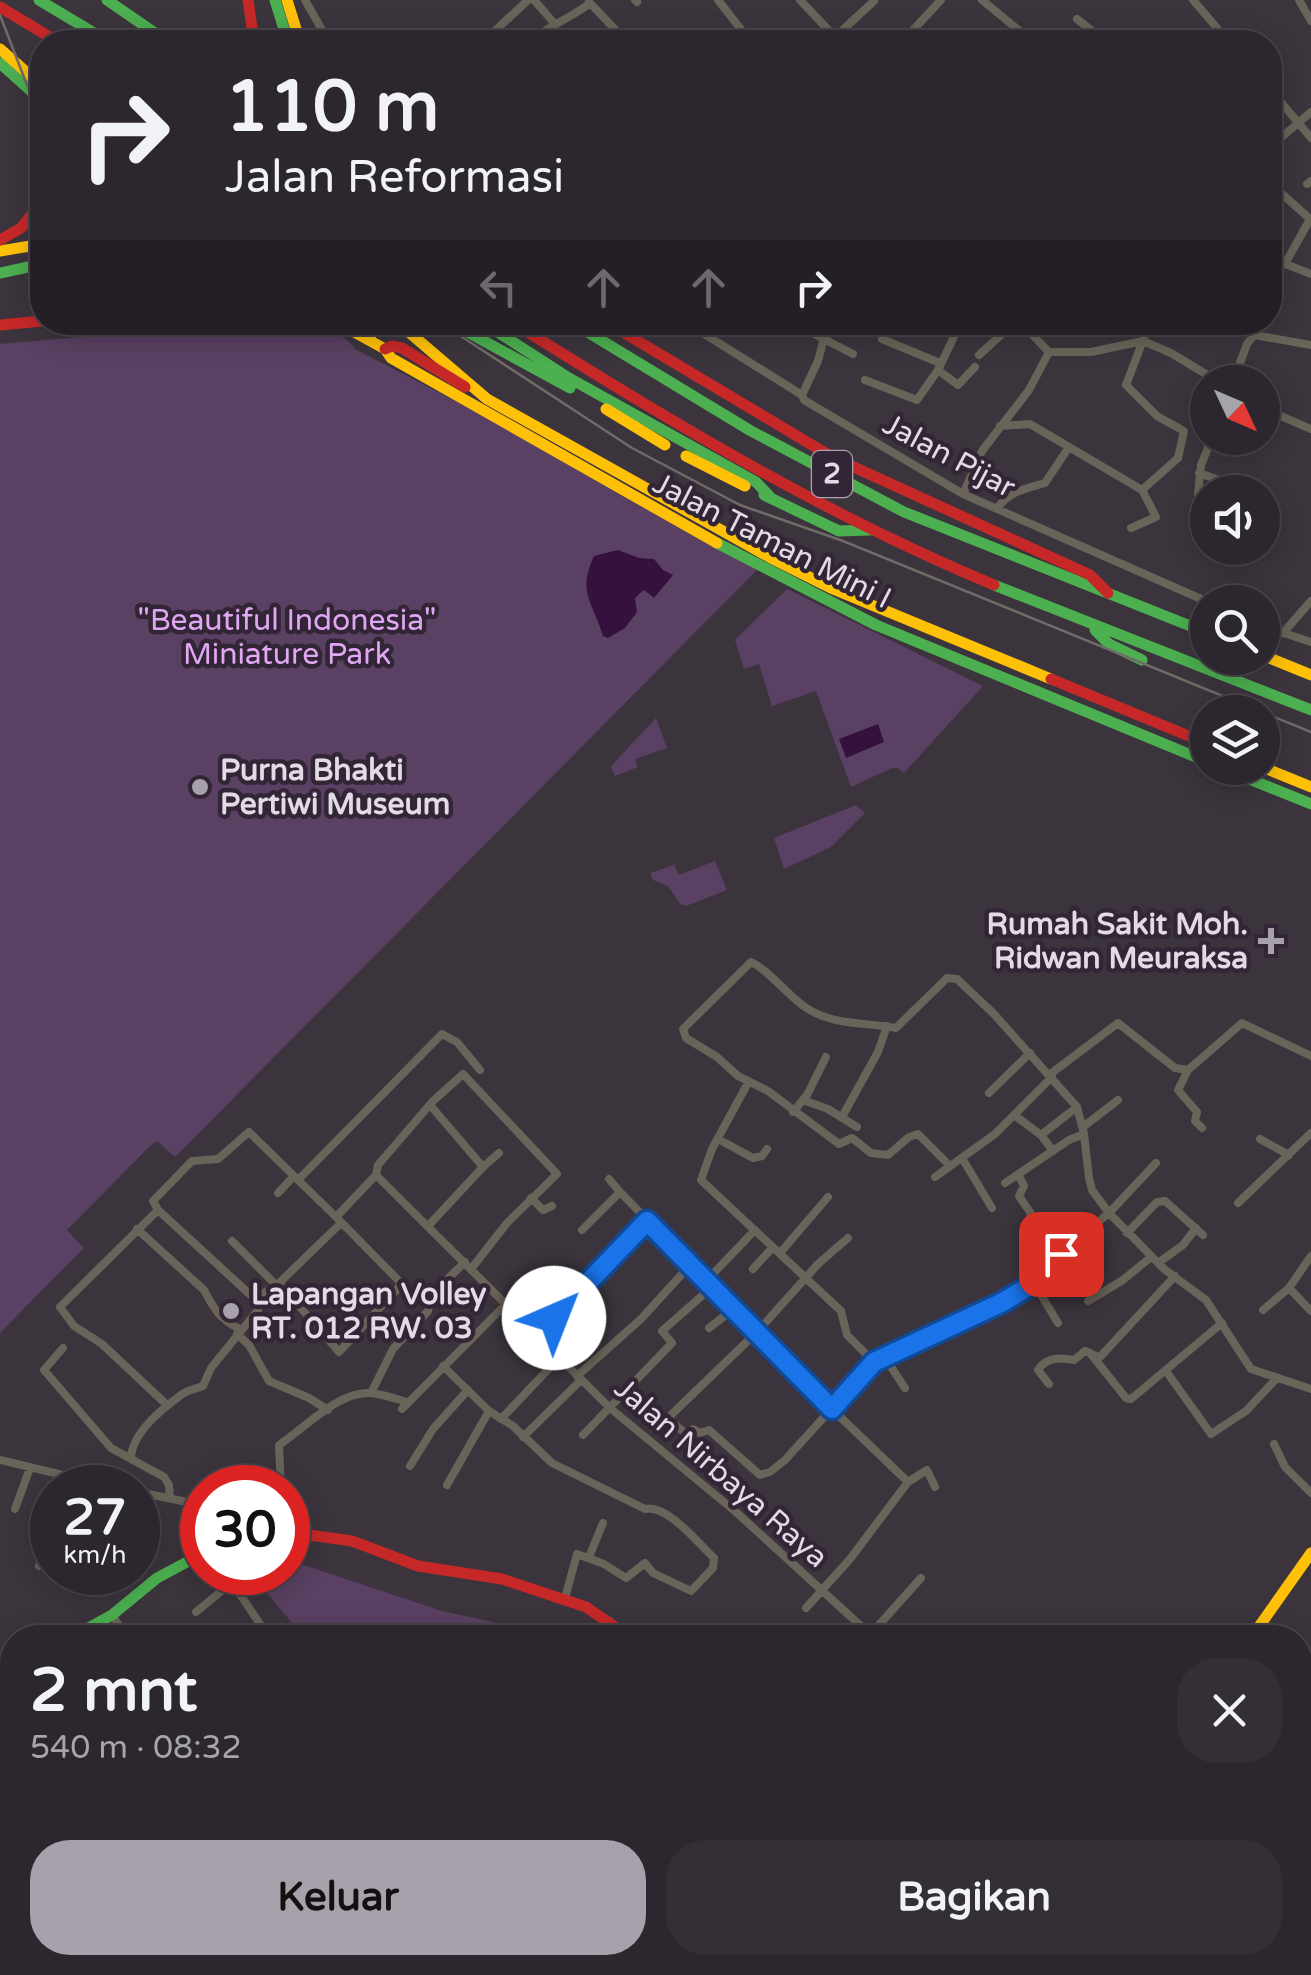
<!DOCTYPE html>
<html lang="id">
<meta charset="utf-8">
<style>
:root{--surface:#2c272e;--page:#342f36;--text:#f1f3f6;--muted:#a6a5aa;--line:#48444a;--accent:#a8a0aa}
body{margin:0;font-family:"Varela Round",sans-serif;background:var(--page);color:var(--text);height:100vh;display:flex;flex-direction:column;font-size:38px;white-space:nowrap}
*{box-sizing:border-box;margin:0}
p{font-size:32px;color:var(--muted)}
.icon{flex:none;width:55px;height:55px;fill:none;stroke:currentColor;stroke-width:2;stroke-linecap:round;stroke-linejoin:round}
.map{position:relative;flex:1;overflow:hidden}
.drawer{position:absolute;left:0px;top:1625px;width:1312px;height:350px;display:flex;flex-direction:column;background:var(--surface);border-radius:40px 40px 0 0;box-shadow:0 5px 25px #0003,0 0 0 2px var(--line)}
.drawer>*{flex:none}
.banner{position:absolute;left:30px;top:30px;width:1252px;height:305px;border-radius:40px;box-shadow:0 5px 25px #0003,0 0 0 2px var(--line);background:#2c272e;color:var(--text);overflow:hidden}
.needle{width:65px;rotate:134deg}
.fabs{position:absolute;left:1190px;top:365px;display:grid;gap:20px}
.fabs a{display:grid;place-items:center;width:90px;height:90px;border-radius:50%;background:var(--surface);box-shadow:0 5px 25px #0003,0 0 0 2px var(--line);font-size:50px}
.speed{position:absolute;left:30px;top:1465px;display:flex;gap:20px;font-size:50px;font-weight:700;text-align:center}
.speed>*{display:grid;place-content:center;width:130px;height:130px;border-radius:50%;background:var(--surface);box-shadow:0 5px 25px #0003,0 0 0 2px var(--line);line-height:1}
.speed small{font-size:25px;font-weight:400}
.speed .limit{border:15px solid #d22;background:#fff;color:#111}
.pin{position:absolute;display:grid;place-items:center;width:85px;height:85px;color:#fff;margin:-42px;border-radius:20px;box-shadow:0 5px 15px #0006}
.me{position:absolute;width:110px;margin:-55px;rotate:44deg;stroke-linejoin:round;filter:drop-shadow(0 0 8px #0008)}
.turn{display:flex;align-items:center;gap:35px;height:210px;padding:0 30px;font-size:45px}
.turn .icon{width:130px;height:130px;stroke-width:2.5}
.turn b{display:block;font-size:70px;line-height:85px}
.lanes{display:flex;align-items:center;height:95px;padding:0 30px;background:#0003;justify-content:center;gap:50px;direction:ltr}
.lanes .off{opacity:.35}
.round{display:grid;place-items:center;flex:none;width:105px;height:105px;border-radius:40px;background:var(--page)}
.summary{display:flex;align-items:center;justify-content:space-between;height:170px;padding:0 30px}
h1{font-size:60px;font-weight:700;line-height:75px}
.action{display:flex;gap:20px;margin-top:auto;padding:20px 30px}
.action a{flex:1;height:115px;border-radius:40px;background:var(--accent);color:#111;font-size:40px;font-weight:700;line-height:115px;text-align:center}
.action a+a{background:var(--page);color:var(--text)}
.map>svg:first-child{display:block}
.green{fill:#5a4062}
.water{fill:#34123d}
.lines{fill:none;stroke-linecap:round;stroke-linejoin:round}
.river{stroke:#34123d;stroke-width:15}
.street{stroke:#696459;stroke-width:8}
.fast{stroke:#4caf50;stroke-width:11}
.slow{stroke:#ffc107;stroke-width:11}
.jam{stroke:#c62828;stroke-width:11}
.tram{stroke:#706b66;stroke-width:2.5}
.route-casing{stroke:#114b97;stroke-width:25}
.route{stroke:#1a73e8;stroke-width:18}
.poi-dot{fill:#a8a0aa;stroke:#322636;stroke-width:4}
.labels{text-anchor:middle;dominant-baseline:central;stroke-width:9;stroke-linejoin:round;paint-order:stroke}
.shield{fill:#322636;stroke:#ada4b0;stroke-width:2.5}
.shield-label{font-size:28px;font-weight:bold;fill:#e2dae5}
.street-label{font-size:30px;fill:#e2dae5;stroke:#322636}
.park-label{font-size:30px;fill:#e0a7f3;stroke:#322636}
.poi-label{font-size:30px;font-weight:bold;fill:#e2dae5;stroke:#322636;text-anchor:start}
</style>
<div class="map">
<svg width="1311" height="1975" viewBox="0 0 1311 1975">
<rect width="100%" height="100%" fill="#3b343d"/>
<path class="green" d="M279,330C303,330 341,327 355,349L465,406L759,568L175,1157L157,1141L152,1144L67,1230L84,1248L0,1333V344L105,335Z
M787,589L983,686L904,773L898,768H892L851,787L816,691L772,706L759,664L744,669L735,640Z
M656,718L667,748L635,759L638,767L615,776L611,766Z
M856,805L865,813L831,847L784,869L774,838Z
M715,861L727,890L686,906L680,904L668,886L653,880L650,873L674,865L679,875Z
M301,1564L442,1611L561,1637H304L250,1573L288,1572V1566Z
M829,1963H925L914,1975H851Z
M951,1963H1000L989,1975H966Z"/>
<path class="water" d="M618,550L639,558L654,559L663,570L673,575L654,598L644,590L635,598L637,612L625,628L608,638L603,636C593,602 577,593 594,556Z
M878,724L884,742L846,758L839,739Z"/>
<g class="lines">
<path class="river" d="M0,1936L7,1954L8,1975"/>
<path class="street" d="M305,0L329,42
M534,0L554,23
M635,0L637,2
M718,0L751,42
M800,0L835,37L830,42
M982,0L1033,42
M1193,0L1229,42
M1299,0L1311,21
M589,2L627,42
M1077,19L1106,42
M835,37L874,1
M483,42L528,0
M542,42L539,35C556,22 573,17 590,3
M902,42L941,0
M1142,42L1147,38
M1270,89L1311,138
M1270,147L1311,112
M1270,183L1310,219L1285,264
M1307,184L1311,181
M1270,258L1311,274
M685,322L802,395L804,400L963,494L1208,602
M791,322L853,354
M1020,322L1049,352H1091L1143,341L1171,353L1219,382
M1150,322L1126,385L1157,416L1184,431L1178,458
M882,339L940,363
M979,355L1015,322
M938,370L958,385L975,367
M865,380L917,400L938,370L961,322
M1233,382L1247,344L1254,335L1311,345
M802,395L818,361L828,322
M1262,408L1311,429
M1000,426L1030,424L1069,447
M1199,473L1253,492
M963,494L982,451L1029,390L1049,352
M1208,506L1198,495L1201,465L1212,438
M997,508C1011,491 1024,489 1045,483L1069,447L1142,490L1178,458
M1131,528L1156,517L1142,490
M1208,529V540
M1210,548L1214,557
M1262,626L1311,642
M1283,633L1311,601
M1188,1070L1178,1090L1197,1112L1195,1121L1202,1128
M1049,1075L1118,1023L1175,1068L1188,1070L1242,1023L1311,1056
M749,1081L712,1149L701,1180L841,1311L847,1335L874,1362
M989,1093L1030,1053
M803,1100L828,1109L857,1127
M793,1112L807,1095L826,1057
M1014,1115L1041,1135L1053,1151
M842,1117L878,1052L887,1026
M1083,1127L1118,1100
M1041,1135L1077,1107
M718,1139L753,1158L762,1156L767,1149
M1260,1139L1289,1155
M962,1158L992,1208
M950,1166L918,1134L909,1137L888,1155L871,1153L852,1138L839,1144L768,1091L738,1076L717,1057L686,1038L683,1029L751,962C770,971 786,994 805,1007C832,1026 865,1022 896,1028L947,978L957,979L994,1014L1077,1107L1084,1134L1089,1178L1092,1190L1109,1213L1164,1269L1206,1300L1251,1369L1311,1389
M483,1167L499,1153
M1018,1174L1024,1186L1019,1196L1030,1212L1034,1229L1056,1258
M376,1175L378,1165L433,1101L463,1074L557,1174L507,1223L471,1269
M935,1177L995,1134L1052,1077
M609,1179L620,1192
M298,1180L442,1034L457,1042L480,1070
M1005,1183L1069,1140L1084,1134
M278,1193L294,1176
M531,1198L543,1210L552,1206
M1238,1203L1311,1133
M158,1210L60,1307L74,1326L102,1344L167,1405
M429,1225L483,1167L430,1105
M137,1229L204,1290C215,1311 219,1318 241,1330
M582,1230L620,1192L832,1409L908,1482L850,1559L806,1608
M1127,1233L1157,1202L1165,1201L1203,1235
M848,1238L818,1264L758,1331L672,1414L669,1419L687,1435L693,1429L700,1433L709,1430L760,1475L770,1472L785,1460L874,1362L989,1309L1034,1283L1048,1264L1109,1213L1156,1163
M232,1241L276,1285
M780,1253L828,1197
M1158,1263L1183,1245L1196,1228
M753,1269L773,1247
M708,1279L755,1230
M279,1283L339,1352L402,1284L336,1217
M1034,1283L1058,1323
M1289,1288L1311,1311
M255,1299L279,1283L341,1223
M1088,1301L1123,1280L1151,1257
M1263,1310L1289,1288L1311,1256
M517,1315L528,1310L554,1319L647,1221
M709,1328L735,1308
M237,1334L249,1345L269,1381L309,1398L328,1410
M63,1348L44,1370L111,1448L164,1477L169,1485L170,1498
M1090,1353L1126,1398L1131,1399L1222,1323
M1094,1355L1100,1357L1175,1276
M885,1358L905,1388
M443,1366L489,1411L513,1426L552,1463L645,1509C667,1504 698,1543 714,1558L713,1568L691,1591L653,1573L645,1563L626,1578L604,1564L577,1554L565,1598
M1166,1371L1211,1434L1246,1411L1276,1379
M577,1376L641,1319L692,1263
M1049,1384L1038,1370C1046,1357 1060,1357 1074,1360L1085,1351L1090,1353
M371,1393L393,1349L428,1311L432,1294L465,1262
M402,1409L506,1304
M501,1419L560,1357
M583,1435L672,1343L662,1331L713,1286
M523,1437L581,1380
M1274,1444L1285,1467L1311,1493
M131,1457C133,1432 162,1409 181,1395C187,1390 196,1389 203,1386L211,1368L258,1310L255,1299L158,1210L153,1201L192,1161L218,1159L249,1132L336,1217L376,1175L610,1408L736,1512L874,1638
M0,1460L117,1488
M410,1466L433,1429L468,1390
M908,1482L927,1470L935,1487
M447,1485L489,1411
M281,1488L279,1445C304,1429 336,1393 368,1393C381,1393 395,1399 407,1402
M138,1492L202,1505
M15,1509L30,1468
M589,1557L603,1523
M39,1566L52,1536
M225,1572L262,1627
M196,1612L231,1583
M112,1615L128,1638
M870,1635L921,1578
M593,1638L610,1621
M0,1690L12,1707
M0,1810L12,1823
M0,1842L5,1846L12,1839
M94,1962L100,1975
M163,1962L172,1975
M215,1962L221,1975
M301,1962L311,1975
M455,1962L464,1975
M765,1962L785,1975
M278,1975L294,1962
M364,1975L379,1962
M420,1975L434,1962
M466,1975L477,1966L486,1975
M507,1975L521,1962"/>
<path class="fast" d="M39,0L109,42
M107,0L168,42
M275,0L288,42
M0,63L31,91L42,108
M0,273L42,264
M482,322L569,378L756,482L772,499
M571,322L751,431L904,512L1208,633
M462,329L570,388
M764,495L839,531L870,530
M717,543L876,625L1208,762
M994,585L1311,710
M1095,630L1109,644L1142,660
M1222,768L1311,804
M70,1638L112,1615L157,1578L202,1554
M0,1680L12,1670"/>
<path class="slow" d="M287,0L300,42
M0,49L42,86
M0,251L42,244
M336,322L385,349L391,358L717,543
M397,322L487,399L771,558L833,589L1051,679
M370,340L372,322
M606,409L665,445
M686,456L745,486
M1262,655L1311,675
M1262,767L1311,787
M1251,1638L1311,1553
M1026,1975L1035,1962"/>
<path class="jam" d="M248,0L254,42
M0,7L58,42
M0,240L21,228L42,202
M512,322C667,420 824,514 994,585
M606,322L832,457L1090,575L1108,593
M0,325L42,321
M385,349L392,346L402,348L465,387
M1051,679L1208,744
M288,1532L352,1541L418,1566L502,1579L586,1607L631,1638"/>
<path class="tram" d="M0,15L42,124
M439,322L632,448L740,505L843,541L1311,732"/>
</g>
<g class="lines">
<defs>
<path id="route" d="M554,1318L647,1221L832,1409L874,1362L1003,1302L1034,1283L1040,1272L1061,1254"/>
</defs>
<use href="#route" class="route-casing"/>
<use href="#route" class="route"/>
</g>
<g class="poi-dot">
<circle cx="200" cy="787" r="10"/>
<path d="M1266 926h10v10h10v10h-10v10h-10v-10h-10v-10h10z"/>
<circle cx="231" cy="1311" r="10"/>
</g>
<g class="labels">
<rect class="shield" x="812" y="451" width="40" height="46" rx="8"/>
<g class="shield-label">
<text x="832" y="474">2</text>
</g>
<g class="street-label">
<text transform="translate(949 456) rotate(28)">Jalan Pijar</text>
<text transform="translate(772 541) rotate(27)">Jalan Taman Mini I</text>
<text transform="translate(721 1473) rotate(41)">Jalan Nirbaya Raya</text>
</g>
<g class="park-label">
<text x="287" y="620">"Beautiful Indonesia"<tspan x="287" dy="34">Miniature Park</tspan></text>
</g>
<g class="poi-label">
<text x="220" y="770">Purna Bhakti<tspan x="220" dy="34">Pertiwi Museum</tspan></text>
<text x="1248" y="924" text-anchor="end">Rumah Sakit Moh.<tspan x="1248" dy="34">Ridwan Meuraksa</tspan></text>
<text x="251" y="1294">Lapangan Volley<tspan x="251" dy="34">RT. 012 RW. 03</tspan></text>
</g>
</g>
</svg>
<div class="fabs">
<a><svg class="needle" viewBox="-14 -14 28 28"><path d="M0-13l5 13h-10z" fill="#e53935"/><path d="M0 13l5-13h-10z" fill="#a6a5aa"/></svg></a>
<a><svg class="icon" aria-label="sound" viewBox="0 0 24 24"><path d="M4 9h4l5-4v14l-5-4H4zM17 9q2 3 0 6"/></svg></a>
<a><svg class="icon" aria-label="search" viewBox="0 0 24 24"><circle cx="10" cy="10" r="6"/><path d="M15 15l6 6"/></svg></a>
<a><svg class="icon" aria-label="layers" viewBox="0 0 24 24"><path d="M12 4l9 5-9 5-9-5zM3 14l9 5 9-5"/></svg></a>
</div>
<div class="speed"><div>27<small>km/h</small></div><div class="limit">30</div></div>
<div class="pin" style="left:1061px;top:1254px;background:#d93025"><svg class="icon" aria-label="arrive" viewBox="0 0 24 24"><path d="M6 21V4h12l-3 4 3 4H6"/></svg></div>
<svg class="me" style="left:554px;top:1318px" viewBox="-20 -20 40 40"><circle r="19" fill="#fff"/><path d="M0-13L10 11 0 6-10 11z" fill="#1a73e8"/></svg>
<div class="banner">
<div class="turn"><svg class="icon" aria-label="right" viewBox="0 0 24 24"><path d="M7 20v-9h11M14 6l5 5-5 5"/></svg><div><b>110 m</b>Jalan Reformasi</div></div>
<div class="lanes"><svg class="icon off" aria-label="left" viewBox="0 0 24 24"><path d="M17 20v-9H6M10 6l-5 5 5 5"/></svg><svg class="icon off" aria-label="ahead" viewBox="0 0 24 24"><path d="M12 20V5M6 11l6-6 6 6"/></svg><svg class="icon off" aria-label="ahead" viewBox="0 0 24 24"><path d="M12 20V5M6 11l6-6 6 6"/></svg><svg class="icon" aria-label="right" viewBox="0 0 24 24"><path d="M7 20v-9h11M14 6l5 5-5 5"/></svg></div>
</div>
<section class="drawer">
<div class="summary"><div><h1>2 mnt</h1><p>540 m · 08:32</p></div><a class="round"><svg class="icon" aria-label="close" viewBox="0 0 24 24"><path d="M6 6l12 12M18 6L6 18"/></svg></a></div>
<div class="action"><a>Keluar</a><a>Bagikan</a></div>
</section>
</div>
